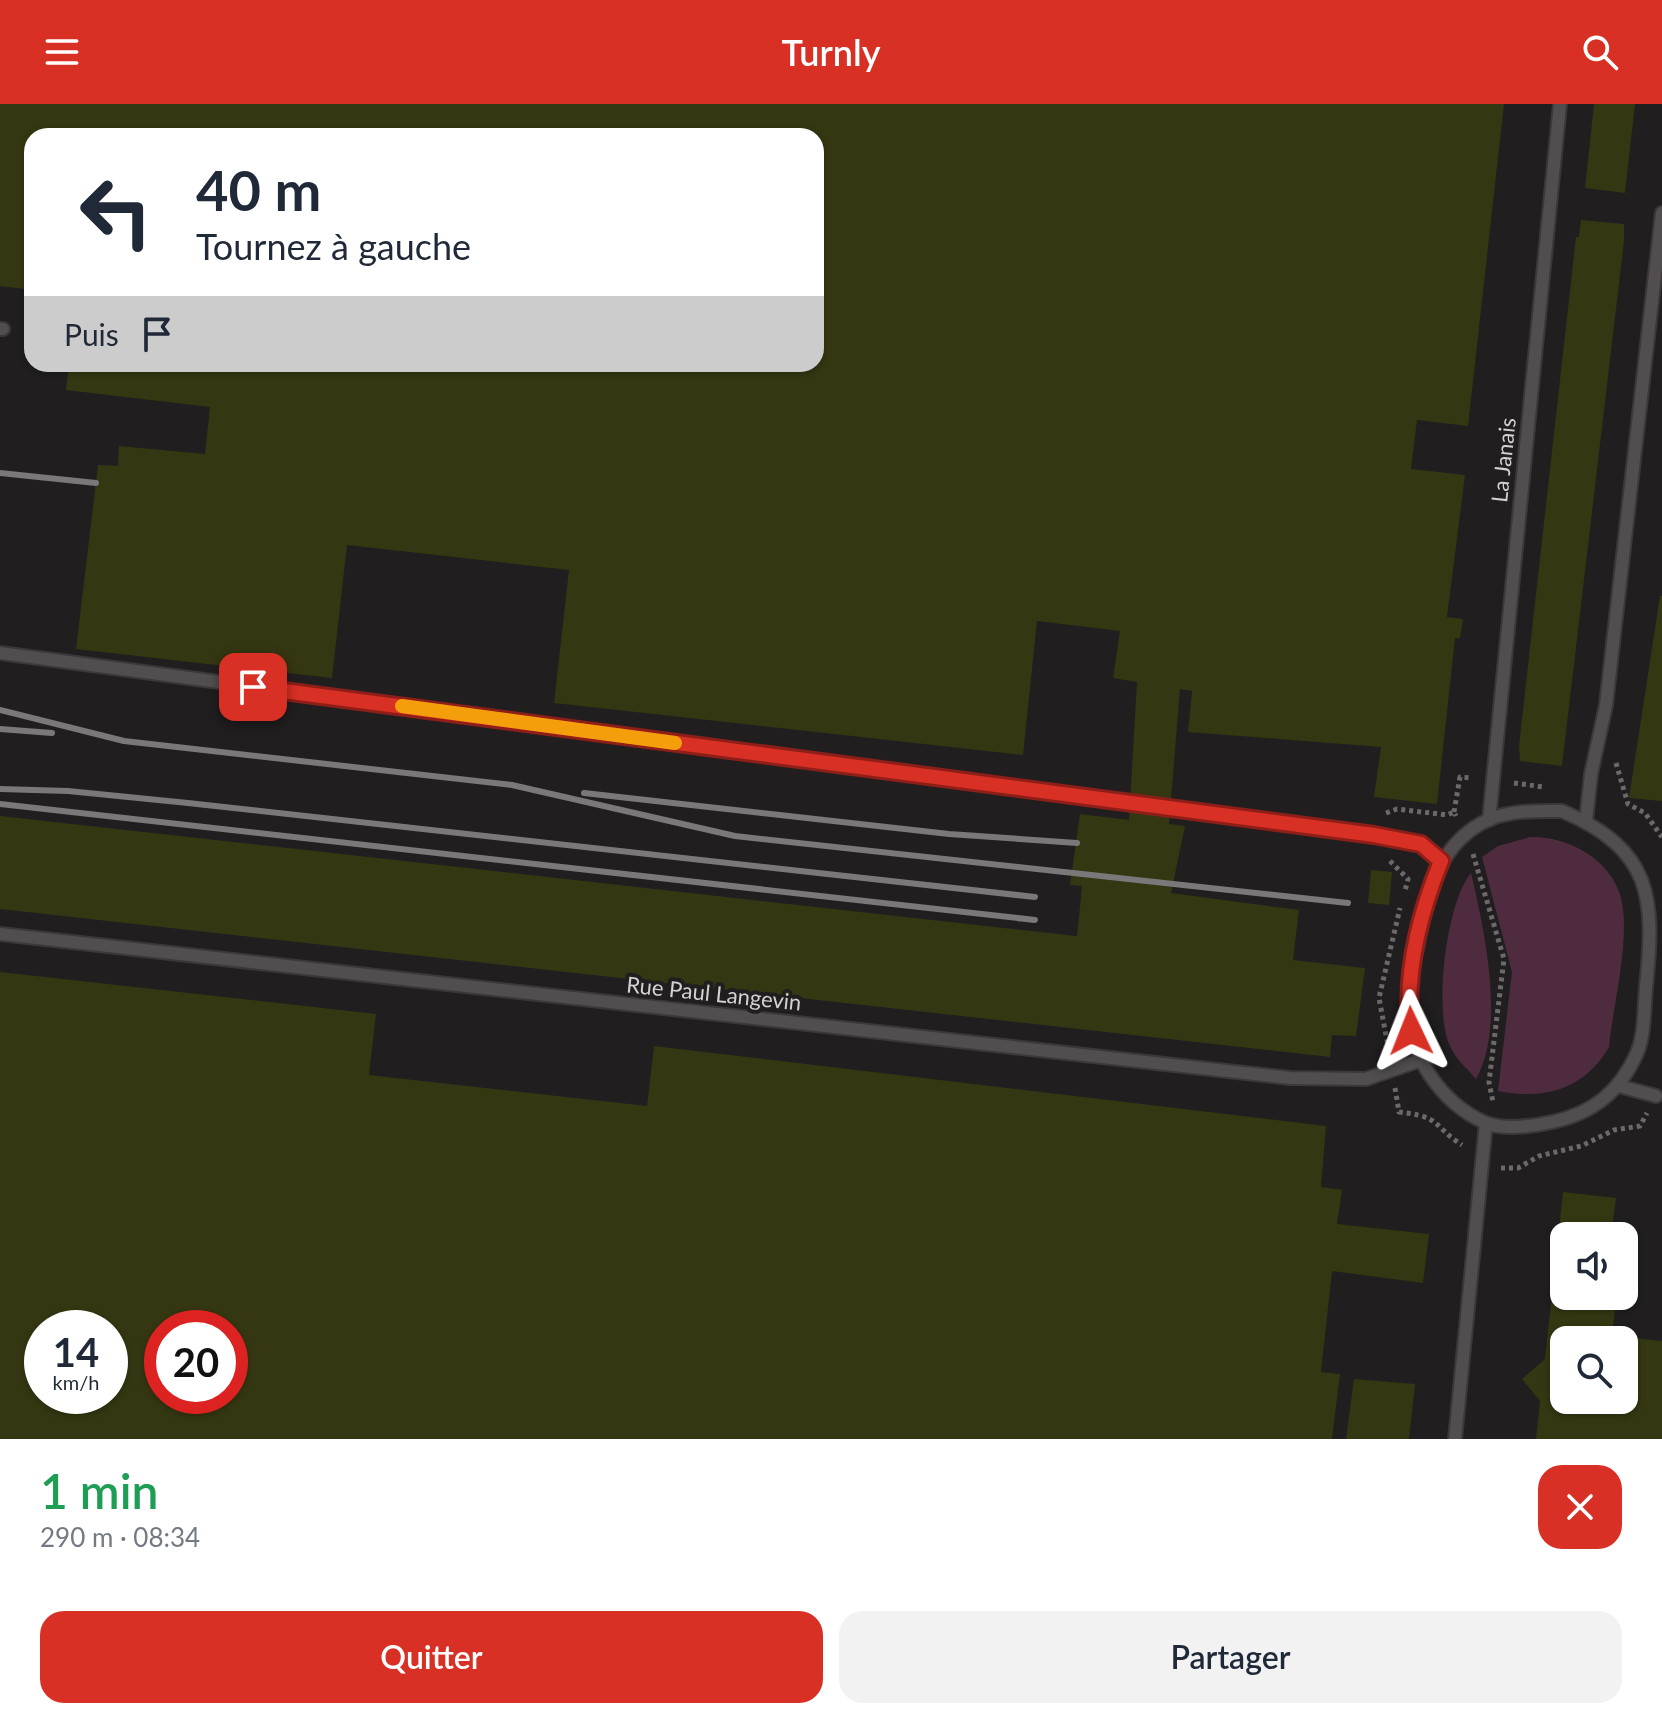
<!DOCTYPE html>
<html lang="fr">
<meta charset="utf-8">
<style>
:root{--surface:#fff;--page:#f2f2f3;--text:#1f2937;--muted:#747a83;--accent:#d93025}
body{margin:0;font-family:Lato,sans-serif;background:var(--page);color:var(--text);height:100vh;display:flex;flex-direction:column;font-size:30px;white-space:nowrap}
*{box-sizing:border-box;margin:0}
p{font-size:26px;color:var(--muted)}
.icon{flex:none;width:44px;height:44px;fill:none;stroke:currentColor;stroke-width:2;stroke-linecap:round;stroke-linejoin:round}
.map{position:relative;height:1335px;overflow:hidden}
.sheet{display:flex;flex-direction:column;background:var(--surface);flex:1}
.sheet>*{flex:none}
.top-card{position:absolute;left:24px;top:24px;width:800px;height:244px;border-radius:24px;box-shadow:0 2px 6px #0004;background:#fff;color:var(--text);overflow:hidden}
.controls{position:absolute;left:1550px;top:1118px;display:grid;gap:16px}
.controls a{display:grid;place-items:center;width:88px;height:88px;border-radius:16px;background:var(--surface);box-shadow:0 2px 6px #0004;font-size:40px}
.speed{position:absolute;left:24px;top:1206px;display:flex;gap:16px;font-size:40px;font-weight:700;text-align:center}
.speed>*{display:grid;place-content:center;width:104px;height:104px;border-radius:50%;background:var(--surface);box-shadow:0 2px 6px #0004;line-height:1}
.speed small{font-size:20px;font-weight:400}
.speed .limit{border:12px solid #d22;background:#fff;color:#111}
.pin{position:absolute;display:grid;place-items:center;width:68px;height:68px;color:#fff;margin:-34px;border-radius:16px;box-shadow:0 4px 12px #0006}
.me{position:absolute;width:88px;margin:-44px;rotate:358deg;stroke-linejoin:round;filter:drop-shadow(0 0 6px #0008)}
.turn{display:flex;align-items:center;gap:28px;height:168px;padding:0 40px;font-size:36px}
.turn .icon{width:104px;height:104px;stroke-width:2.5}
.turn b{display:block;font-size:56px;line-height:68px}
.then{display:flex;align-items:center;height:76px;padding:0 40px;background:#0003;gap:16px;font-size:30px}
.round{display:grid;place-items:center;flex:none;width:84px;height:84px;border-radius:24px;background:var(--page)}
.overview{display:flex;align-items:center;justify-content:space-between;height:136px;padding:0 40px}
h1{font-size:48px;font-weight:600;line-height:60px;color:#1e9e55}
.primary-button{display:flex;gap:16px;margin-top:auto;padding:16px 40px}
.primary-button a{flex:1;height:92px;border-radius:24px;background:var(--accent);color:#fff;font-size:32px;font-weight:600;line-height:92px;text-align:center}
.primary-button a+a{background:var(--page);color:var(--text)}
header{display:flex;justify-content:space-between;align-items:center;height:104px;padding:0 40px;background:var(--accent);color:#fff;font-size:36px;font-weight:600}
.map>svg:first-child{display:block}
.green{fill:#4f2b3f}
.building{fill:#343711;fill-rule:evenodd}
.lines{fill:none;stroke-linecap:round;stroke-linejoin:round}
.service-casing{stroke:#3b3839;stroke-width:16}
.path{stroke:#6c696a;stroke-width:5;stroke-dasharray:4 4;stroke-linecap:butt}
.service{stroke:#524e50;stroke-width:12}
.rail{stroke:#7a7879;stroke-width:6}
.route-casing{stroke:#8d1f18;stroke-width:20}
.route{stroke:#d93025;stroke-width:14}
.slow{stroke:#f59e0b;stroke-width:14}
.labels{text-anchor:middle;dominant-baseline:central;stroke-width:8;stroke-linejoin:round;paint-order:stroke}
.street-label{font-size:22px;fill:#d3d1d2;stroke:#211e1f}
</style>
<header><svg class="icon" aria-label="menu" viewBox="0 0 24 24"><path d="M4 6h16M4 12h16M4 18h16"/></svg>Turnly<svg class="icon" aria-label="search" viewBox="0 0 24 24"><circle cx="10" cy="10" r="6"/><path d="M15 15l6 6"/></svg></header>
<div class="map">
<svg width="1662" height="1335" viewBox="0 0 1662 1335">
<rect width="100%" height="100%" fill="#211e1f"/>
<path class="green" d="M1530,733C1568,732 1611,755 1621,794C1631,835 1613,900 1609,943C1584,986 1544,996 1498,987L1512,868L1482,753L1498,742Z
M1471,769C1484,824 1506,923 1476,975C1466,963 1455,955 1449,940C1434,904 1446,799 1471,769Z"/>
<path class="building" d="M0,0H1504L1468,322L1417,316L1411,365L1465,371L1447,513L1463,515L1460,534H1455L1437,700L1374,693L1381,643L1188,628L1192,587L1180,585L1169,720L1185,722L1171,789L1299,806L1293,856L1365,864L1356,932L1332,931L1330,953L0,805V712L1077,832L1082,782L1070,781L1080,710L1129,716L1137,578L1113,574L1120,527L1037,517L1023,651L554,599L569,466L347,441L332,574L76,545L98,361L118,362L119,342L205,350L210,303L66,286L69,260H816V32H32V186L0,182Z
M1594,0H1635L1625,89L1585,84Z
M1581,116L1624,120V137L1562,662L1520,657L1519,642L1576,133H1579Z
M1660,492H1662V697L1629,694Z
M1371,766L1392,768L1389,801L1368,799Z
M0,868L376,910L369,971L647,1002L654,942L1326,1022L1321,1083L1342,1086L1337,1120L1429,1130L1423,1179L1332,1167L1321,1268L1340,1270L1332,1335H0ZM42,1224H110V1292H42ZM162,1224H230V1292H162Z
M1563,1088L1616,1094L1611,1132H1564V1192L1616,1196L1612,1232L1662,1237V1335H1536L1540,1297L1522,1275L1545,1255ZM1564,1236H1624V1296H1564Z
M1354,1275L1415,1280L1409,1335H1346Z"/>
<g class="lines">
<defs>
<path id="service" d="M0,225H3
M0,549L1374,731L1421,740L1441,757
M1562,707C1653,746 1655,794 1646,883C1644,904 1645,930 1637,949C1620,987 1594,1009 1552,1018C1534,1022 1505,1026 1486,1019C1440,999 1407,949 1408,899C1408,877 1415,855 1419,834C1429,785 1440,737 1490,715C1513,706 1538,707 1562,707Z
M1489,716L1560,0
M1586,717L1591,670L1606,601L1662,109
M0,830L1290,974L1366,975L1421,956
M1619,982L1656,992
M1455,1335L1486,1019"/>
</defs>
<use href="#service" class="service-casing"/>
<path class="path" d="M1616,659L1628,700L1645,709L1662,733
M1514,679L1544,683
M1454,708L1460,673L1472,674
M1386,709L1397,705L1447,711L1454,708L1456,712
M1473,750L1504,855L1489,978L1493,998
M1390,757L1408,775L1405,787
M1389,947L1379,894L1400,804
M1395,984L1399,1008C1443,1013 1431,1021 1462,1041
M1501,1064H1518L1539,1052L1581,1042L1614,1026L1640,1022L1647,1009"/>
<use href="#service" class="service"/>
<path class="rail" d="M0,369L96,379
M0,606L124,637L512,681L735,732L1348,799
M0,625L52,629
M0,685L68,687L188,699L1035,793
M584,689L949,730L1077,739
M0,700L1035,816"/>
</g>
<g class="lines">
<defs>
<path id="route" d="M253,583L1374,731L1421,740L1441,757C1420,809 1404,871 1411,927"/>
</defs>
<use href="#route" class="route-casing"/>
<use href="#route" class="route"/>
<path class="slow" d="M402,602L675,639"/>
</g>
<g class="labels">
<g class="street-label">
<text transform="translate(1503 356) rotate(-84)">La Janais</text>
<text transform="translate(714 889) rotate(6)">Rue Paul Langevin</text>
</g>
</g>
</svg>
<div class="controls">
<a><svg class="icon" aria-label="sound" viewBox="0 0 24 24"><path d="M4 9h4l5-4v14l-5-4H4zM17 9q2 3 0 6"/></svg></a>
<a><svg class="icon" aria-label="search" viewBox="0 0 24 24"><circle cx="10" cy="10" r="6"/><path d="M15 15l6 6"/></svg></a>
</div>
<div class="speed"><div>14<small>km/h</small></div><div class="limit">20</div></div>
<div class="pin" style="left:253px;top:583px;background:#d93025"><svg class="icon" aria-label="arrive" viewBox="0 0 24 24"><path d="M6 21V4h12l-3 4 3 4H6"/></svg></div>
<svg class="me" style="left:1411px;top:927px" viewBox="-20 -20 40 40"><path d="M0-17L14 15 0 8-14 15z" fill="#d93025" stroke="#fff" stroke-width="4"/></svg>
<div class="top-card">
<div class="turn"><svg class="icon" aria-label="left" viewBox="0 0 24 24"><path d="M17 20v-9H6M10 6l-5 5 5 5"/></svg><div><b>40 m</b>Tournez à gauche</div></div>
<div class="then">Puis<svg class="icon" aria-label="arrive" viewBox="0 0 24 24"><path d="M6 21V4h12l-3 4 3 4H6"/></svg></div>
</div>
</div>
<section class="sheet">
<div class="overview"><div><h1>1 min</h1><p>290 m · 08:34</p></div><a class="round" style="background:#d93025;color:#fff"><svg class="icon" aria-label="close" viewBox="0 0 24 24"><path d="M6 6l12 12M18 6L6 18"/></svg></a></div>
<div class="primary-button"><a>Quitter</a><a>Partager</a></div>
</section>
